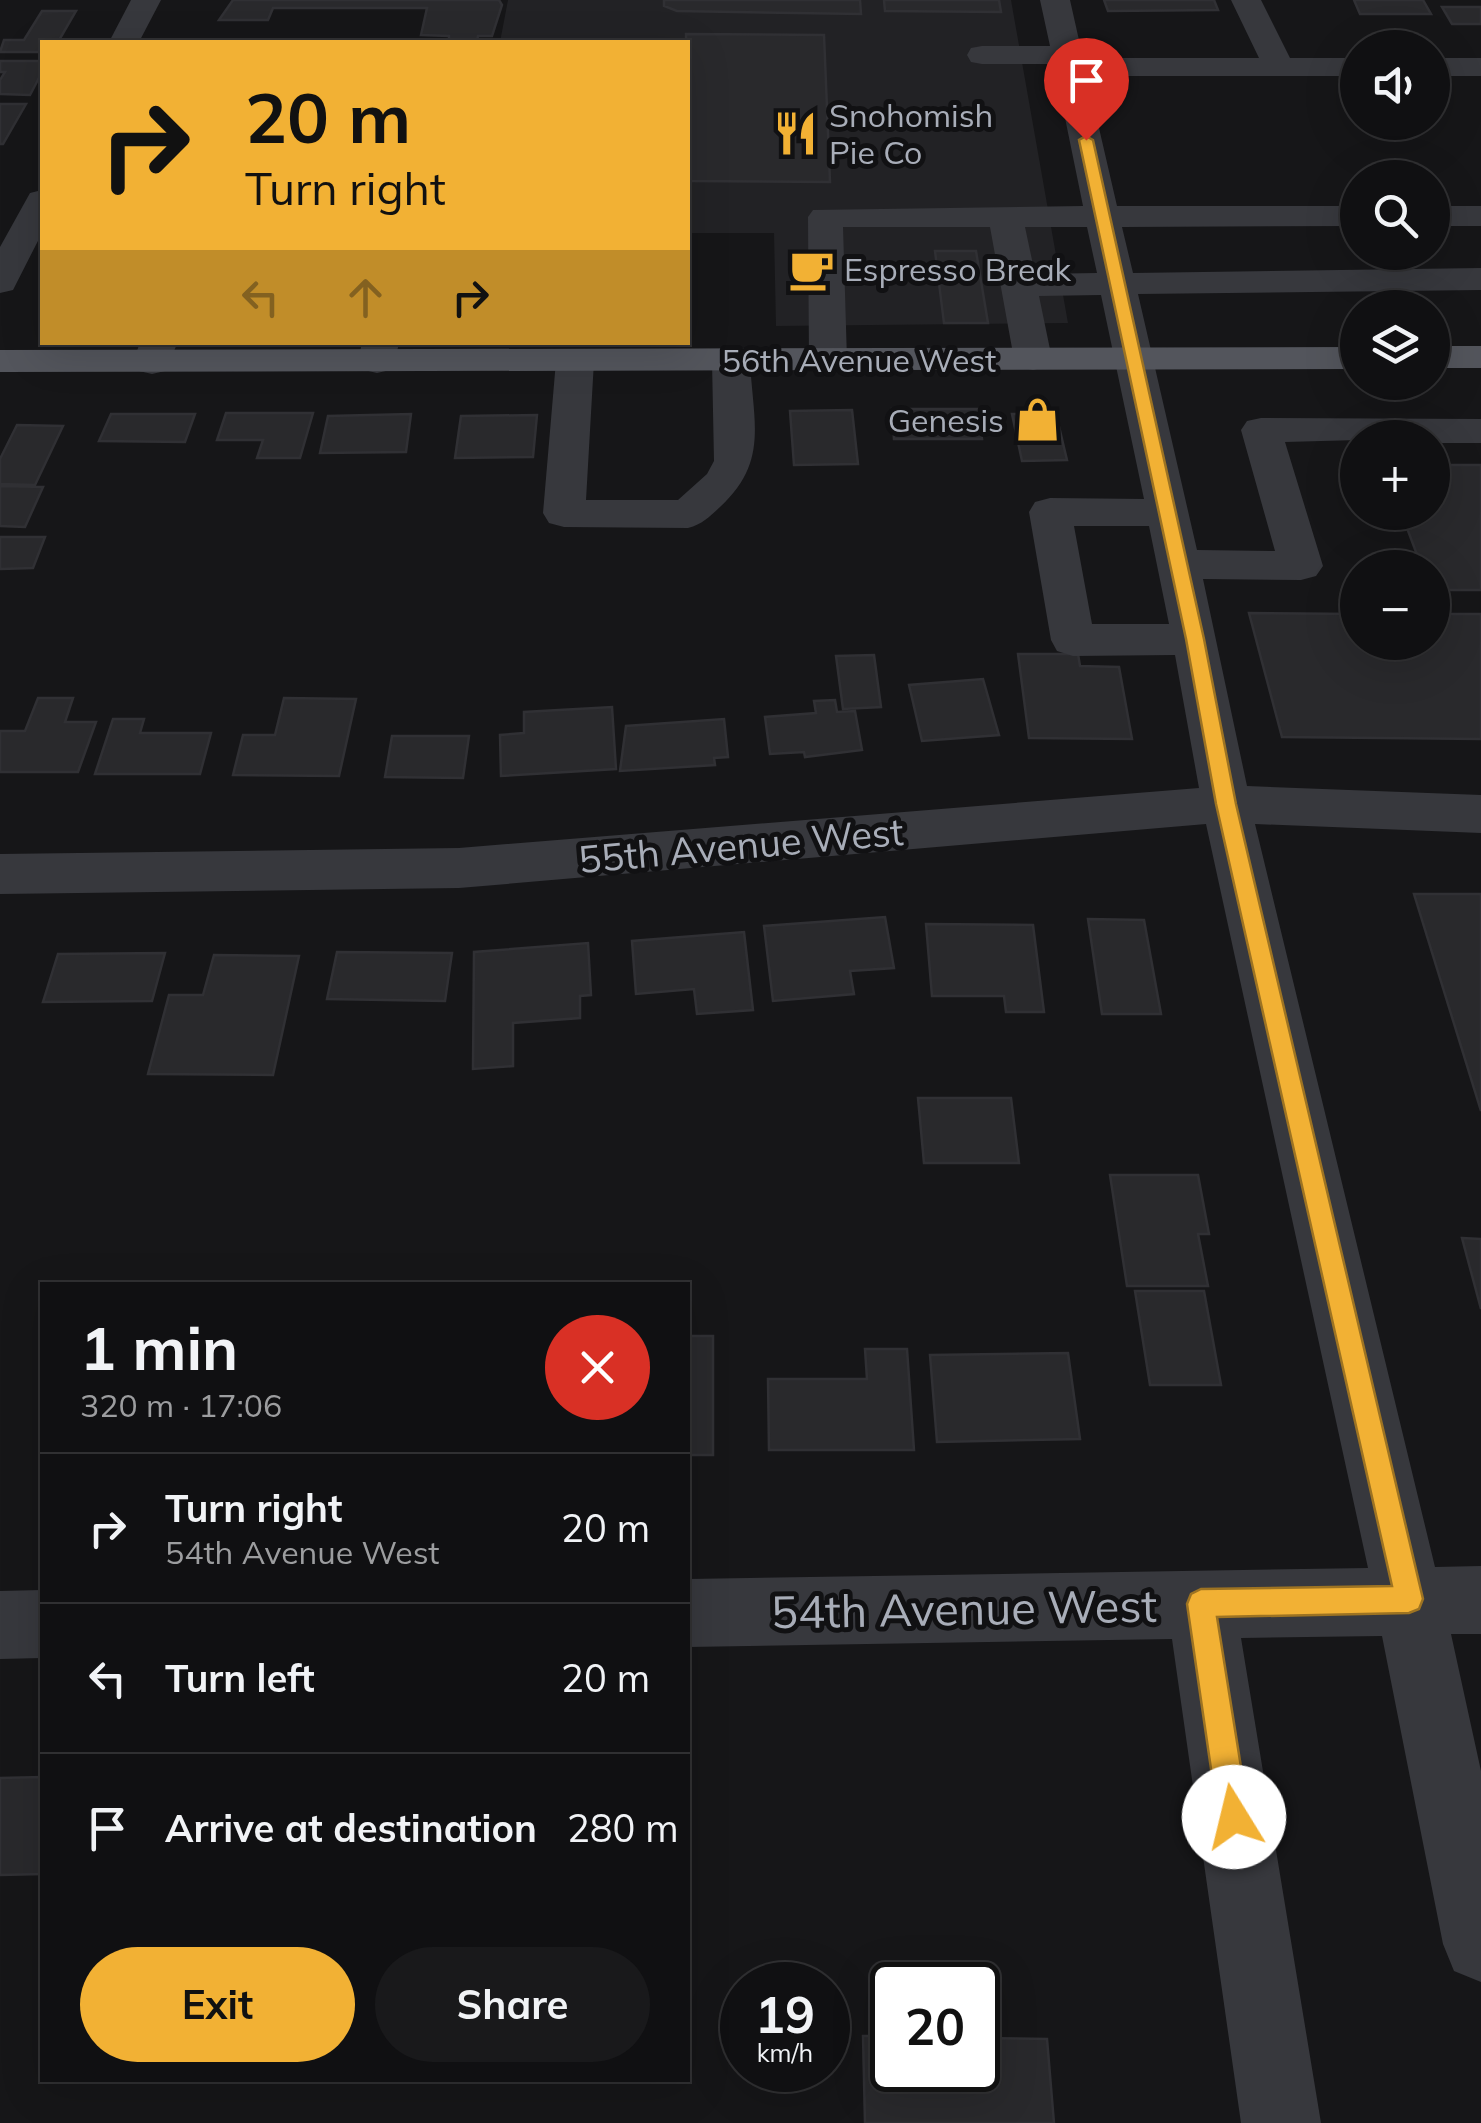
<!DOCTYPE html>
<meta charset="utf-8">
<style>
:root{--surface:#101012;--page:#19191b;--text:#f1f3f6;--muted:#9c9d9f;--line:#303032;--accent:#f2b134}
body{margin:0;font-family:Mulish,sans-serif;background:var(--page);color:var(--text);height:100vh;display:flex;flex-direction:column;font-size:38px;white-space:nowrap}
*{box-sizing:border-box;margin:0}
p{font-size:32px;color:var(--muted)}
.icon{flex:none;width:55px;height:55px;fill:none;stroke:currentColor;stroke-width:2;stroke-linecap:round;stroke-linejoin:round}
.map{position:relative;flex:1;overflow:hidden}
.sheet{position:absolute;left:40px;top:1282px;width:650px;height:800px;display:flex;flex-direction:column;background:var(--surface);border-radius:0px;box-shadow:0 10px 40px #0002,0 0 0 2px var(--line)}
.sheet>*{flex:none}
.banner{position:absolute;left:40px;top:40px;width:650px;height:305px;border-radius:0px;box-shadow:0 10px 40px #0002,0 0 0 2px var(--line);background:#f2b134;color:#111;overflow:hidden}
.fabs{position:absolute;left:1340px;top:30px;display:grid;gap:20px}
.fabs a{display:grid;place-items:center;width:110px;height:110px;border-radius:50%;background:var(--surface);box-shadow:0 10px 40px #0002,0 0 0 2px var(--line);font-size:50px}
.speed{position:absolute;left:720px;top:1962px;display:flex;gap:20px;font-size:50px;font-weight:700;text-align:center}
.speed>*{display:grid;place-content:center;width:130px;height:130px;border-radius:50%;background:var(--surface);box-shadow:0 10px 40px #0002,0 0 0 2px var(--line);line-height:1}
.speed small{font-size:25px;font-weight:400}
.speed .limit{border:5px solid #111;border-radius:15px;background:#fff;color:#111}
.pin{position:absolute;display:grid;place-items:center;width:85px;height:85px;color:#fff;margin:-102px -42px;border-radius:50% 50% 50% 0;rotate:-45deg;box-shadow:0 0 10px #0007}
.pin .icon{rotate:45deg}
.me{position:absolute;width:110px;margin:-55px;rotate:351deg;stroke-linejoin:round;filter:drop-shadow(0 0 8px #0008)}
.turn{display:flex;align-items:center;gap:35px;height:210px;padding:0 40px;font-size:45px}
.turn .icon{width:130px;height:130px;stroke-width:2.5}
.turn b{display:block;font-size:70px;line-height:85px}
.lanes{display:flex;align-items:center;height:95px;padding:0 40px;background:#0003;justify-content:center;gap:50px;direction:ltr}
.lanes .off{opacity:.35}
.round{display:grid;place-items:center;flex:none;width:105px;height:105px;border-radius:52px;background:var(--page)}
.summary{display:flex;align-items:center;justify-content:space-between;height:170px;padding:0 40px}
h1{font-size:60px;font-weight:700;line-height:75px}
.button{display:flex;gap:20px;margin-top:auto;padding:20px 40px}
.button a{flex:1;height:115px;border-radius:60px;background:var(--accent);color:#111;font-size:40px;font-weight:700;line-height:115px;text-align:center}
.button a+a{background:var(--page);color:var(--text)}
ul{padding:0;list-style:none}
li{display:flex;align-items:center;gap:30px;height:150px;padding:0 40px;border-top:2px solid var(--line)}
li div{flex:1}
li b{display:block;font-size:38px}
li em{font-style:normal}
.map>svg:first-child{display:block}
.built{fill:#222225}
.building{fill:#29292c;stroke:#303034;stroke-width:2.5}
.lines{fill:none;stroke-linecap:round;stroke-linejoin:round}
.minor{fill:#37383d;fill-rule:evenodd}
.major{fill:#53555c;fill-rule:evenodd}
.route{fill:#f2b134;stroke:#9d7322;stroke-width:2.5}
.labels{text-anchor:middle;dominant-baseline:central;stroke-width:10;stroke-linejoin:round;paint-order:stroke}
.far-poi-label{font-size:32px;fill:#a8adb8;stroke:#111113;text-anchor:start}
.far-street-label{font-size:32px;fill:#a8adb8;stroke:#111113}
.street-label{font-size:38px;fill:#a8adb8;stroke:#111113}
.near-street-label{font-size:45px;fill:#a8adb8;stroke:#111113}
</style>
<div class="map">
<svg width="1481" height="2123" viewBox="0 0 1481 2123">
<rect width="100%" height="100%" fill="#161618"/>
<path class="built" d="M508,0H1011L1068,323L776,326L774,233H688V42H500Z"/>
<path class="building" d="M233,0H499L502,5L492,36H478L477,41H449V36L421,35L427,8H273L268,20H219Z
M664,0H860L861,14L677,11L664,6Z
M884,0H999L1001,12L885,11Z
M1104,0H1214L1218,10L1108,11Z
M1354,0H1423L1431,14H1360Z
M1442,7H1481V24H1452Z
M42,11H76L58,42H42V52H0L4,40H24Z
M686,34L824,35L830,182L688,181Z
M0,61H42V72L30,95L0,94V80L5,72H0Z
M0,104H26L3,144H0Z
M935,251H976L988,323H944Z
M892,409H978L982,439H894Z
M852,410L858,464L794,465L790,411Z
M226,413H313L300,458H257L263,440H217Z
M111,414H195L185,442L99,441Z
M411,414L406,452L320,453L328,416Z
M1012,414H1056L1067,460L1022,461Z
M537,415L533,457L455,458L461,416Z
M17,425L63,426L35,485L0,484V459Z
M1432,465H1481V590H1432V568H1422L1401,512H1432Z
M0,486L43,487L25,527L0,526Z
M0,537H45L33,568L0,569Z
M1249,613L1358,614V642H1432V614H1481V739L1282,737Z
M1018,654H1078L1080,666L1119,667L1132,739L1029,738Z
M874,655L881,707L843,709L836,656Z
M983,679L999,735L922,741L909,685Z
M38,698H73L65,722H96L78,772H0V731H25Z
M284,698L356,699L339,776L233,775L243,735H275Z
M835,700L837,712L855,711L862,750L805,757L804,752L770,754L765,717L816,713L814,701Z
M612,707L616,769L501,776L500,735L524,733V712Z
M113,719H144L140,733H211L200,774H95Z
M724,719L728,757L714,758L715,765L620,771L626,726Z
M392,736H469L463,778L385,777Z
M1414,894H1481V1111Z
M885,917L894,968L850,971L854,994L773,1001L764,926Z
M1088,919L1144,920L1161,1014H1102Z
M926,924L1033,925L1044,1012H1006L1004,996H932Z
M744,932L753,1010L697,1014L694,989L636,994L632,941Z
M588,943L591,995L580,996V1018L513,1023V1066L473,1069L474,952Z
M337,952L452,953L445,1001L327,999Z
M165,953L152,1001L43,1002L58,954Z
M214,955L299,956L273,1075L148,1074L169,995H203Z
M918,1098H1011L1019,1163H924Z
M1110,1175H1198L1209,1234H1198L1208,1286H1127Z
M1462,1238L1481,1239V1309Z
M1135,1291H1204L1221,1385H1150Z
M688,1336H713V1455H688Z
M865,1349H907L914,1450H769L768,1379H867Z
M1068,1353L1080,1439L937,1442L930,1355Z
M42,1777V1874L0,1875V1778Z
M863,2036H892V2070H978V2038L1047,2039L1054,2123H865Z"/>
<g class="lines">
<path class="minor" d="M131,0H161L139,42H109Z
M1040,0H1070L1083,58H1259L1231,0H1261L1290,58H1358V76H1087L1117,206H1358V226L1122,227L1133,273L1481,268V290L1138,294L1197,550L1275,551L1241,430L1247,421L1261,418L1481,419V443H1432V438L1285,442L1323,566L1316,576L1301,580L1203,579L1247,786L1481,795V833L1255,824L1435,1567L1481,1566V1634H1451L1481,1771V1982L1454,1971L1443,1944L1382,1636L1241,1638L1321,2123H1241L1172,1639L688,1647V1579L1368,1568L1206,824L459,888L0,894V854L459,848L1199,788L1175,655L1073,656L1057,651L1051,640L1029,512L1035,502L1050,498L1144,499L1101,295L1039,296L1052,359L1046,367L1033,370L1020,367L1014,359L990,227H843L847,360L841,368L828,371L815,368L809,360L808,217L813,210L1083,206L1054,64H982L971,62L967,55L971,48L982,46H1050ZM1025,227H1087L1097,273L1035,274ZM1074,526H1149L1169,624H1092Z
M1432,58H1481V76H1432Z
M42,190V233L13,290L0,293V247L30,193Z
M1432,206H1481V226H1432Z
M140,342H178L165,371L152,374L139,371L133,363Z
M362,342H400L390,370L377,373L364,370L358,362Z
M575,350L588,353L594,361L586,500H678L707,474L714,461L712,361L718,353L731,350L744,353L750,361C753,422 769,462 720,507C709,517 703,524 688,528L564,527L549,523L543,513L556,361L562,353Z
M42,1590V1658L0,1659V1591Z"/>
<path class="major" d="M1432,346H1481V368H1432Z
M1358,347V369L0,372V350Z"/>
</g>
<path class="route" d="M1086,136L1093,140L1204,639L1236,804L1423,1599L1419,1609L1409,1613L1217,1617L1249,1817L1244,1827L1234,1832L1223,1827L1218,1817L1187,1604L1191,1594L1201,1589L1392,1586L1216,804L1186,639L1079,140Z"/>
<defs>
<symbol id="restaurant-bare" viewBox="-9 -9 18 18"><path d="M-5-6h1v4h1v-4h1v4h1v-4h1v5L-1.5 .5V6h-2V.5L-5-1ZM5-6V6H3V1.5H1.5Q1.5-4 5-6Z" fill="#f2b134" stroke="#111113" stroke-width="2.5" paint-order="stroke"/></symbol>
<symbol id="cafe-bare" viewBox="-9 -9 18 18"><path d="M-5.5-4.5H6V0H3Q3 3.5 0 3.5H-2.5Q-5.5 3.5-5.5 0ZM3-3.2v2h1.7v-2ZM-6 4.5H4V6H-6Z" fill="#f2b134" stroke="#111113" stroke-width="2.5" paint-order="stroke"/></symbol>
<symbol id="shop-bare" viewBox="-9 -9 18 18"><path d="M-5-2.5h2.3a2.7 3.5 0 0 1 5.4 0H5L5.5 6h-11ZM-1.5-2.5h3a1.5 2.3 0 0 0-3 0Z" fill="#f2b134" stroke="#111113" stroke-width="2.5" paint-order="stroke"/></symbol>
</defs>
<g fill-rule="evenodd">
<use href="#restaurant-bare" x="764" y="102" width="63" height="63"/>
<use href="#cafe-bare" x="780" y="238" width="63" height="63"/>
<use href="#shop-bare" x="1006" y="388" width="63" height="63"/>
</g>
<g class="labels">
<g class="far-poi-label">
<text x="829" y="115">Snohomish<tspan x="829" dy="37">Pie Co</tspan></text>
<text x="844" y="269">Espresso Break</text>
<text x="1004" y="420" text-anchor="end">Genesis</text>
</g>
<g class="far-street-label">
<text x="859" y="360">56th Avenue West</text>
</g>
<g class="street-label">
<text transform="translate(741 845) rotate(-5)">55th Avenue West</text>
</g>
<g class="near-street-label">
<text transform="translate(964 1608) rotate(-1)">54th Avenue West</text>
</g>
</g>
</svg>
<div class="fabs">
<a><svg class="icon" aria-label="sound" viewBox="0 0 24 24"><path d="M4 9h4l5-4v14l-5-4H4zM17 9q2 3 0 6"/></svg></a>
<a><svg class="icon" aria-label="search" viewBox="0 0 24 24"><circle cx="10" cy="10" r="6"/><path d="M15 15l6 6"/></svg></a>
<a><svg class="icon" aria-label="layers" viewBox="0 0 24 24"><path d="M12 4l9 5-9 5-9-5zM3 14l9 5 9-5"/></svg></a>
<a>+</a>
<a>−</a>
</div>
<div class="speed"><div>19<small>km/h</small></div><div class="limit">20</div></div>
<div class="pin" style="left:1086px;top:140px;background:#d93025"><svg class="icon" aria-label="arrive" viewBox="0 0 24 24"><path d="M6 21V4h12l-3 4 3 4H6"/></svg></div>
<svg class="me" style="left:1234px;top:1817px" viewBox="-20 -20 40 40"><circle r="19" fill="#fff"/><path d="M0-13L10 11 0 6-10 11z" fill="#f2b134"/></svg>
<div class="banner">
<div class="turn"><svg class="icon" aria-label="right" viewBox="0 0 24 24"><path d="M7 20v-9h11M14 6l5 5-5 5"/></svg><div><b>20 m</b>Turn right</div></div>
<div class="lanes"><svg class="icon off" aria-label="left" viewBox="0 0 24 24"><path d="M17 20v-9H6M10 6l-5 5 5 5"/></svg><svg class="icon off" aria-label="ahead" viewBox="0 0 24 24"><path d="M12 20V5M6 11l6-6 6 6"/></svg><svg class="icon" aria-label="right" viewBox="0 0 24 24"><path d="M7 20v-9h11M14 6l5 5-5 5"/></svg></div>
</div>
<section class="sheet">
<div class="summary"><div><h1>1 min</h1><p>320 m · 17:06</p></div><a class="round" style="background:#d93025;color:#fff"><svg class="icon" aria-label="close" viewBox="0 0 24 24"><path d="M6 6l12 12M18 6L6 18"/></svg></a></div>
<ul>
<li><svg class="icon" aria-label="right" viewBox="0 0 24 24"><path d="M7 20v-9h11M14 6l5 5-5 5"/></svg><div><b>Turn right</b><p>54th Avenue West</p></div><em>20 m</em></li>
<li><svg class="icon" aria-label="left" viewBox="0 0 24 24"><path d="M17 20v-9H6M10 6l-5 5 5 5"/></svg><div><b>Turn left</b></div><em>20 m</em></li>
<li><svg class="icon" aria-label="arrive" viewBox="0 0 24 24"><path d="M6 21V4h12l-3 4 3 4H6"/></svg><div><b>Arrive at destination</b></div><em>280 m</em></li>
</ul>
<div class="button"><a>Exit</a><a>Share</a></div>
</section>
</div>
